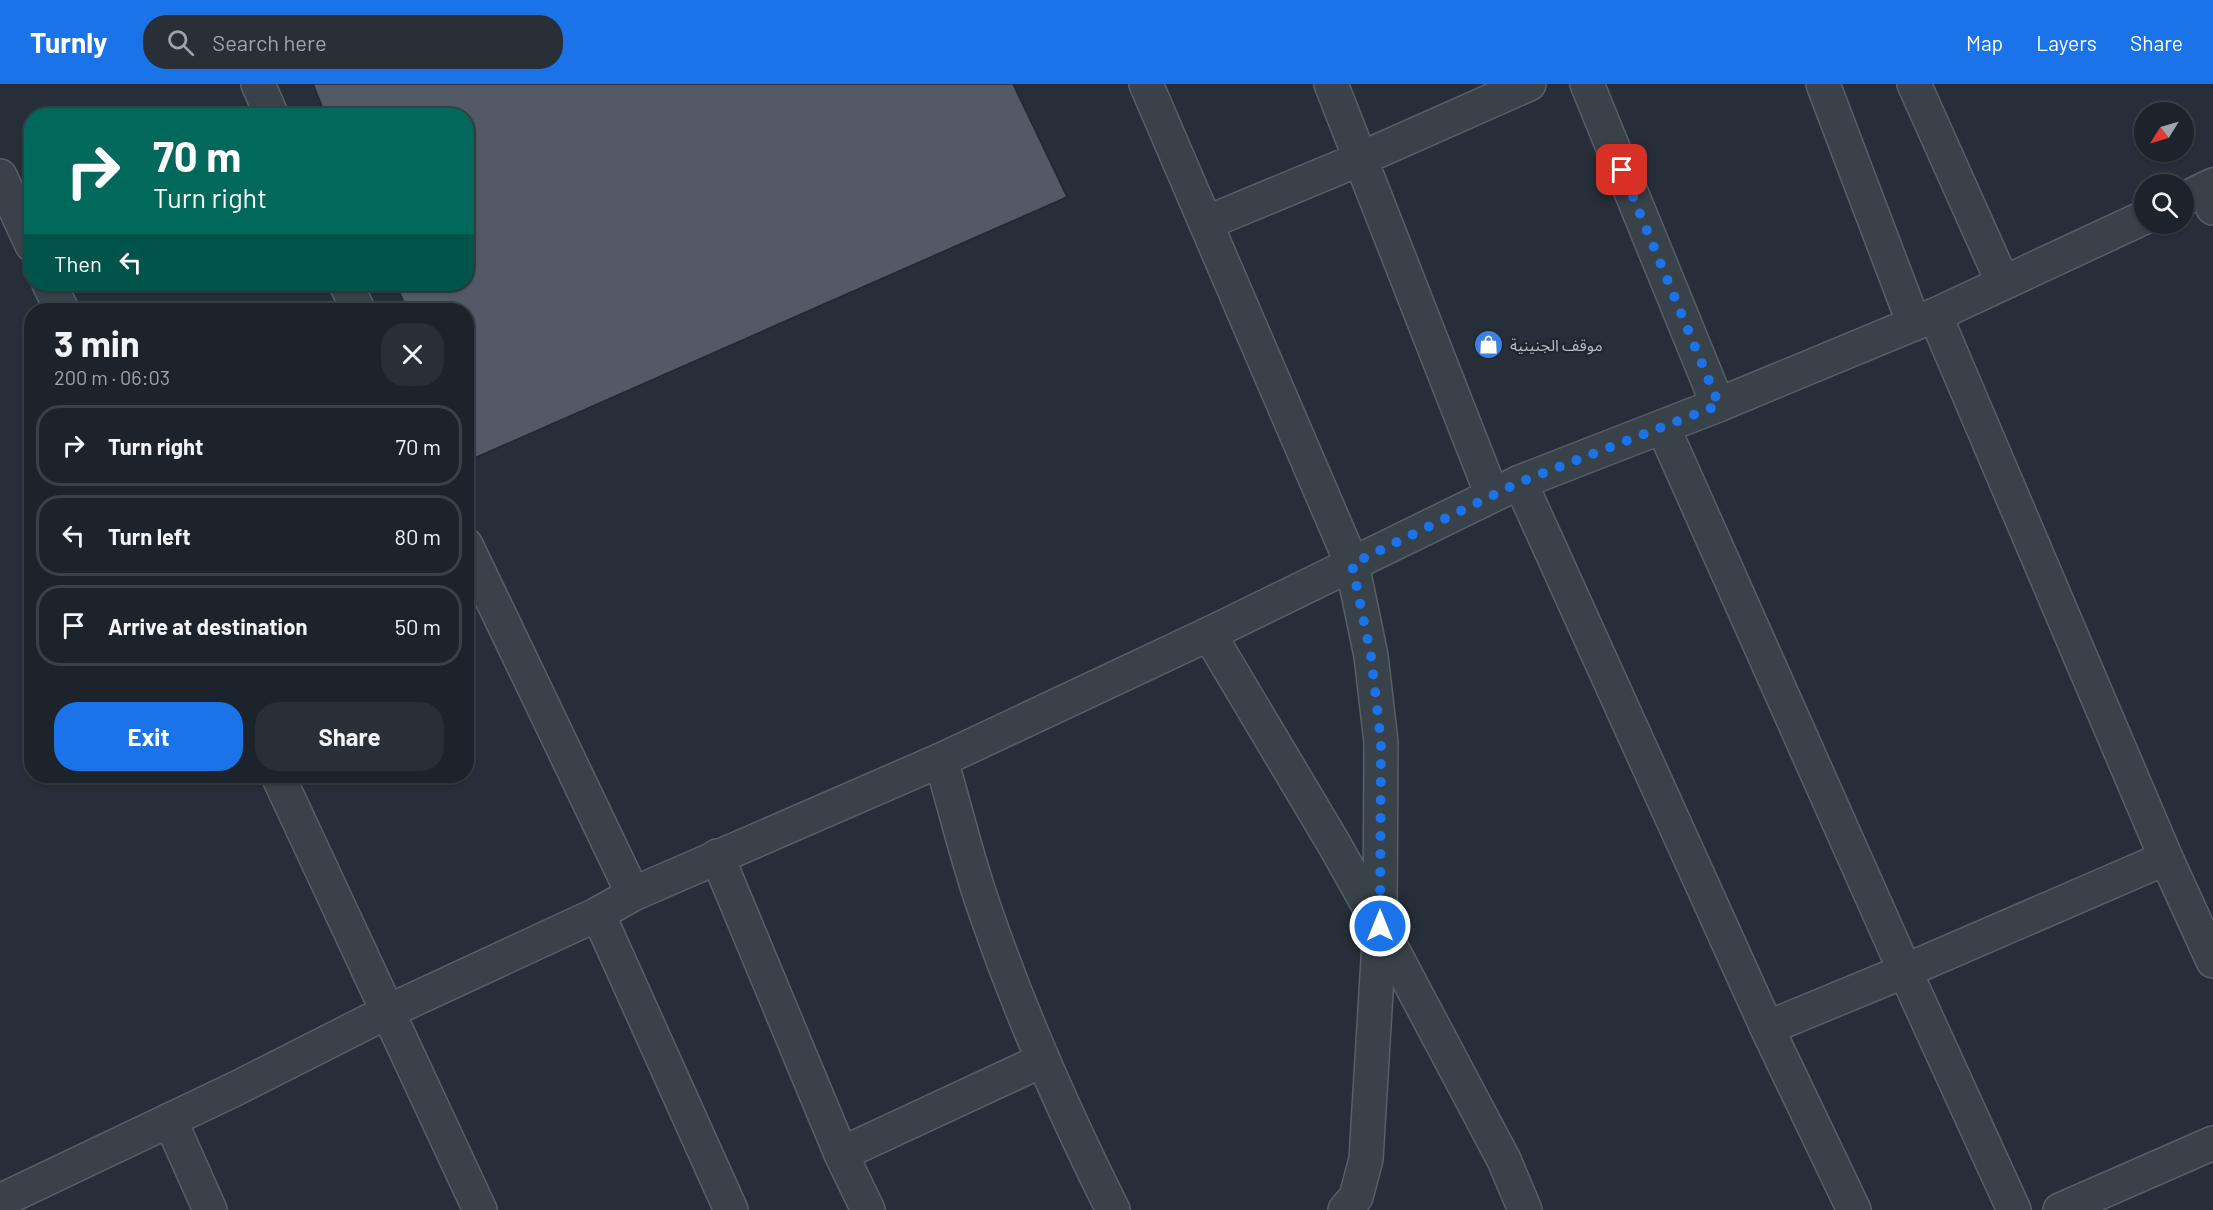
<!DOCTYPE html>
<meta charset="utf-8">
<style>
:root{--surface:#1c232b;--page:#292f37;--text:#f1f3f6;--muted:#a0a4a9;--line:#3a4047;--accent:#1a73e8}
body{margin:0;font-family:Barlow,"Noto Sans Arabic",sans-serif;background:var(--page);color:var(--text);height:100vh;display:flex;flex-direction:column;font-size:22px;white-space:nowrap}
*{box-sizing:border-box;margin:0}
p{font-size:20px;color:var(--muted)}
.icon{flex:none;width:33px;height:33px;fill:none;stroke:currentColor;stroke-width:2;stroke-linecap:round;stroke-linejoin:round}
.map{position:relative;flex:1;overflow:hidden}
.details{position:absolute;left:24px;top:219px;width:450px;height:480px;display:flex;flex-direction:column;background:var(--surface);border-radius:24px;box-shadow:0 2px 4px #0004,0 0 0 2px var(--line)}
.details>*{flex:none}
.banner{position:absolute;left:24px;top:24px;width:450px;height:183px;border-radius:24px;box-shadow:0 2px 4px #0004,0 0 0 2px var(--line);background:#00695c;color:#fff;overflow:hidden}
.needle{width:39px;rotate:233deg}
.fabs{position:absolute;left:2134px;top:18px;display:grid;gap:12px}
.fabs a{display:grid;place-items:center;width:60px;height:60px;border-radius:50%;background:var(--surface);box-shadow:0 2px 4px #0004,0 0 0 2px var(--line);font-size:30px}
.pin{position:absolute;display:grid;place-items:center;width:51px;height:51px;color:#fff;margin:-26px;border-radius:12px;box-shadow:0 3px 9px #0006}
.me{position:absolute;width:66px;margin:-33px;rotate:0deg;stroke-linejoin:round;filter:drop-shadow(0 0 4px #0008)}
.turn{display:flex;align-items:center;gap:21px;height:126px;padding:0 30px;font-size:27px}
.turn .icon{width:78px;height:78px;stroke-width:2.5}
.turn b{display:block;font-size:42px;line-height:51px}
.then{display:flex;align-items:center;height:57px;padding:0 30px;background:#0003;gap:12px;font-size:22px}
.round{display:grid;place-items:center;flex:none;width:63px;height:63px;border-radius:24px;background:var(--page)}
.head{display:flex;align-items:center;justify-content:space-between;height:102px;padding:0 30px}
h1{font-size:36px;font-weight:700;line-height:45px}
.action{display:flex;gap:12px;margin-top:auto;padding:12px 30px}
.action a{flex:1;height:69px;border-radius:24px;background:var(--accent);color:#fff;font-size:24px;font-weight:700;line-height:69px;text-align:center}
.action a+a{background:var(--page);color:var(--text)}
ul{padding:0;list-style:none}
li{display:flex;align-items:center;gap:18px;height:81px;margin:0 12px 9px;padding:0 18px;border:3px solid var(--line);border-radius:24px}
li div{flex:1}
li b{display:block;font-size:22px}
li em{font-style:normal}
header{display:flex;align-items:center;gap:36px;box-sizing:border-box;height:84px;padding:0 30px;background:var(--accent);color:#fff}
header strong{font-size:28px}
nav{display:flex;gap:33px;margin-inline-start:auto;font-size:21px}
.search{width:420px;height:54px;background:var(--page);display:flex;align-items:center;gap:15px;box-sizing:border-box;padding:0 21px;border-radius:24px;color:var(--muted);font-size:22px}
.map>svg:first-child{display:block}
.building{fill:#515a66;stroke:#202830;stroke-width:1.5}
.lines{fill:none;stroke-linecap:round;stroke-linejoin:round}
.minor-casing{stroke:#575f67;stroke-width:36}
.tertiary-casing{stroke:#575f67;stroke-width:36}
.minor{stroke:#394149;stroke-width:33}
.tertiary{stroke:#394149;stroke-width:33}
.route{stroke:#1a73e8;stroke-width:10;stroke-dasharray:0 18}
.labels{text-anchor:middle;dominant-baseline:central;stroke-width:4.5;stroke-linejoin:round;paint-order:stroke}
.poi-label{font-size:16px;fill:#b5bcc5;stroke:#1e262e;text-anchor:start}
</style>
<header>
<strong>Turnly</strong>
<div class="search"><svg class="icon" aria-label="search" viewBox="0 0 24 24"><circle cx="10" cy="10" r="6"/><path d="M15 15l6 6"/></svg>Search here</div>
<nav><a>Map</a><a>Layers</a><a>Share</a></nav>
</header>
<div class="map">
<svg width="2213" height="1126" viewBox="0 0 2213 1126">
<rect width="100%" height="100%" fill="#262f39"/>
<path class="building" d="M313,0H1013L1067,113L470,376L466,368V226H407L396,200H466V32H326Z"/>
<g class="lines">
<defs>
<path id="minor" d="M258,0L272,32
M1146,0L1352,480L1371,572L1381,658L1380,842L1366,1075L1356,1113L1345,1126
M1331,0L1492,411
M1587,0L1718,321
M1823,0L1914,240
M1914,0L2003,199
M0,92L32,161
M2205,105L2213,124
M1206,139L1360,75L1529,0
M49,200L62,226
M346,200L358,226
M1935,231L2166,774L2213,877
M1663,343L1905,887L2014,1126
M1520,398L1767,944L1854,1126
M466,461L633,810
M1209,550L1334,760L1380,842L1504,1076L1525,1126
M941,676C956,727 968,779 986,829C1021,931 1065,1030 1113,1126
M278,692L480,1126
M717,772L841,1070L868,1126
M598,830L731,1126
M1767,944L1905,887L2166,774
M170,1036L210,1126
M841,1070L1043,976
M2060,1126L2213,1059"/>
<path id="tertiary" d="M2184,115L2213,101
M0,1117L235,1005L389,927L598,830L633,810L941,676L1209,550L1520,398L1718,321L1935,231L2145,133"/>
</defs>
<use href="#minor" class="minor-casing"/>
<use href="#tertiary" class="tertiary-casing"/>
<use href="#minor" class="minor"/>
<use href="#tertiary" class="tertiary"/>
</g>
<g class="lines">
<path class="route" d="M1380,842L1381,658L1371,572L1352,480L1520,398L1719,321L1622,86"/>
</g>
<defs>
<symbol id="shop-disc" viewBox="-11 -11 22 22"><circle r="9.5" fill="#3f7fe0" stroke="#1e262e"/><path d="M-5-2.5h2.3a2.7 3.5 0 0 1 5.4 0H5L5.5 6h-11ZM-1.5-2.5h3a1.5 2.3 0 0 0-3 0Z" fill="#fff"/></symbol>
</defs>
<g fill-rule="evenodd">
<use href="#shop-disc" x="1472" y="244" width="33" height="33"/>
</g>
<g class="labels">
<g class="poi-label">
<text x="1510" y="260">موقف الجنينية</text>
</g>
</g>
</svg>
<div class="fabs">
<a><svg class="needle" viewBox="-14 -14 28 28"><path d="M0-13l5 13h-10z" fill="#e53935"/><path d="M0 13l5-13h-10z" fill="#a0a4a9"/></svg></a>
<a><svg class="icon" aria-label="search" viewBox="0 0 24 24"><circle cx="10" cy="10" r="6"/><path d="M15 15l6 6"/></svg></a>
</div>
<div class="pin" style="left:1622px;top:86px;background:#d93025"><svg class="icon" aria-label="arrive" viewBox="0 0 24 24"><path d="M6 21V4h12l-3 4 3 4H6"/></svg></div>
<svg class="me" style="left:1380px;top:842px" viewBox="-20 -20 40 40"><circle r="17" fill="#1a73e8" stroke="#fff" stroke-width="3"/><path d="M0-11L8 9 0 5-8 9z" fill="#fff"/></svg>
<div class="banner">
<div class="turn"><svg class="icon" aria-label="right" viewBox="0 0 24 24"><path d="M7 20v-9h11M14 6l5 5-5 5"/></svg><div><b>70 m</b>Turn right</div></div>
<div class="then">Then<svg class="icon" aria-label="left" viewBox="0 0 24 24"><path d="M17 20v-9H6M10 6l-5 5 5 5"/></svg></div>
</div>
<section class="details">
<div class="head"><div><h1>3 min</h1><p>200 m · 06:03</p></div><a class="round"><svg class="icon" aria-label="close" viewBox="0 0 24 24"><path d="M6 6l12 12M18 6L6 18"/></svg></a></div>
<ul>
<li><svg class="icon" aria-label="right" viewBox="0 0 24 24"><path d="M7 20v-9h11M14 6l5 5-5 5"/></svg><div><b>Turn right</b></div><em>70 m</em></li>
<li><svg class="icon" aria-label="left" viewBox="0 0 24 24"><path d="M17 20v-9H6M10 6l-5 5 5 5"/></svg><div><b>Turn left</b></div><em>80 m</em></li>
<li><svg class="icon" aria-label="arrive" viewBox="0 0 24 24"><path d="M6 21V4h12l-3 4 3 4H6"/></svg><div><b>Arrive at destination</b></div><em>50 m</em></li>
</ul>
<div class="action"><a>Exit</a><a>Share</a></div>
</section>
</div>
